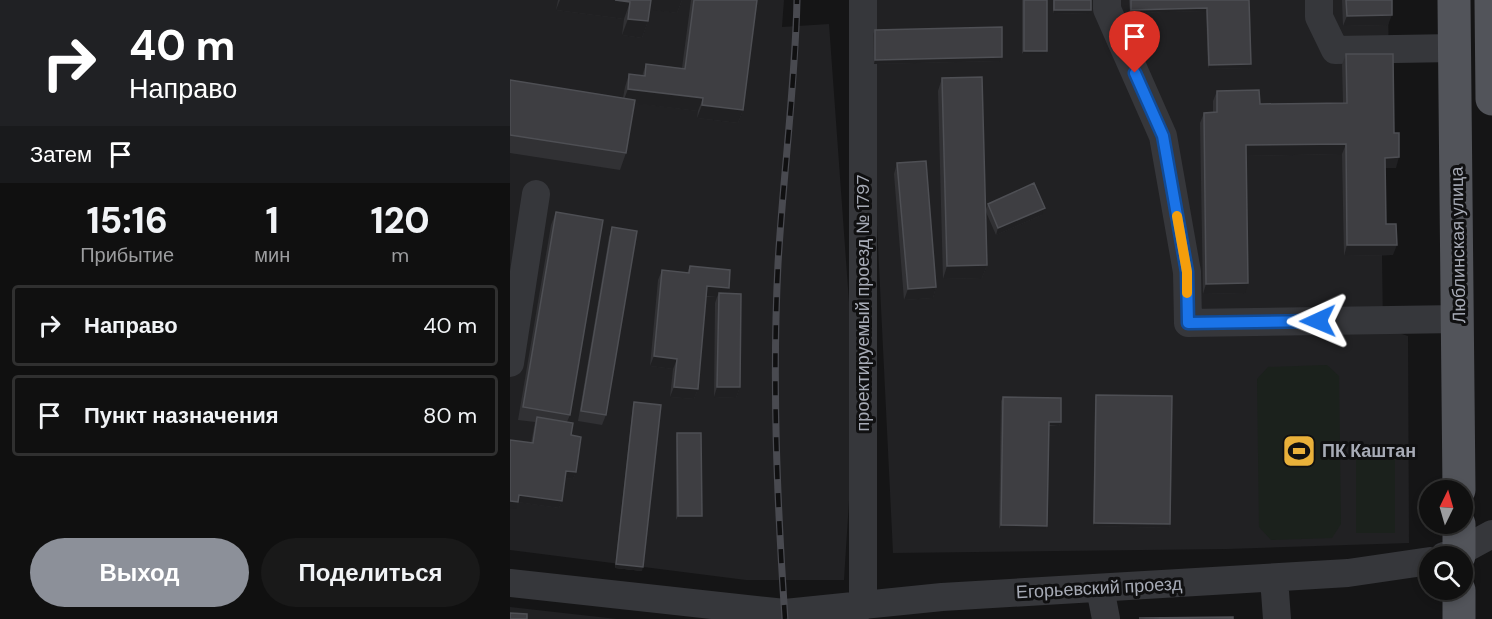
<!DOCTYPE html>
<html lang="ru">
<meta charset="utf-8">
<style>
:root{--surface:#101010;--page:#191919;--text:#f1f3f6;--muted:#9c9d9f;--line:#303030;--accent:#8c9099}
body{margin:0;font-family:"DM Sans",sans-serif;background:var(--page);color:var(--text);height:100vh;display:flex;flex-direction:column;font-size:22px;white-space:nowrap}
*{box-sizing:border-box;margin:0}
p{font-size:20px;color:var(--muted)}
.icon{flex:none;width:33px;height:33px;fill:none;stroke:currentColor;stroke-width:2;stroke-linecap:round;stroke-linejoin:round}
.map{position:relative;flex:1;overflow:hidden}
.sheet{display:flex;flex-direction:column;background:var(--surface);width:510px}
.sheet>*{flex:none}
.top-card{background:#202124;color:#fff;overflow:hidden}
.needle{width:39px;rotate:5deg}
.buttons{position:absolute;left:909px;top:480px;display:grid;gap:12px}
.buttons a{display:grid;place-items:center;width:54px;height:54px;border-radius:50%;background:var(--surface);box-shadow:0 3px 9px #0003,0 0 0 2px var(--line);font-size:30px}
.pin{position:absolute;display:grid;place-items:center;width:51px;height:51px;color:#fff;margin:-62px -26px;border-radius:50% 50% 50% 0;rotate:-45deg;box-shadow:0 0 6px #0007}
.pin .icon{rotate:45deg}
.me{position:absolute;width:66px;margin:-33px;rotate:269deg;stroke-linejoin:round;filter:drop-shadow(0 0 4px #0008)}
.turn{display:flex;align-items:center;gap:21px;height:126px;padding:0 30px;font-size:27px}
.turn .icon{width:78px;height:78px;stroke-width:2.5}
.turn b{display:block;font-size:42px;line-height:51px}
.then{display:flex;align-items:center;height:57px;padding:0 30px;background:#0003;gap:12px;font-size:22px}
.eta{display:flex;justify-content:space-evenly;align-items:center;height:102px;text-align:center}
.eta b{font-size:36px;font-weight:800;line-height:42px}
.action{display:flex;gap:12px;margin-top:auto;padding:12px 30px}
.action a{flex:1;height:69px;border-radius:36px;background:var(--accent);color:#fff;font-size:24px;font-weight:800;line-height:69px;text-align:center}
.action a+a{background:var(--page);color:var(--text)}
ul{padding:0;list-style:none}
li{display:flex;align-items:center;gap:18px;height:81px;margin:0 12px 9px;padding:0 18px;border:3px solid var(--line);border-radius:6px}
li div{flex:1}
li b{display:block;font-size:22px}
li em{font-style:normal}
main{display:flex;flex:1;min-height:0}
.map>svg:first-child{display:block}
.built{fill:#212123}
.green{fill:#1b211c}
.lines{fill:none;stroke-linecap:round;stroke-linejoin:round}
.minor{stroke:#36373b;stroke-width:28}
.major{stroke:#52545a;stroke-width:33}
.rail-casing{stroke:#494a50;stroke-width:7}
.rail{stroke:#101011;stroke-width:4.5;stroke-dasharray:14;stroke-linecap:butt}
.wall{fill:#313134}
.shaded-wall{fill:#202022}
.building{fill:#3e3e42;stroke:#4e4f54;stroke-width:1.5}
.route-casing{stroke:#114b97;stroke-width:15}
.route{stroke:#1a73e8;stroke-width:10}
.slow{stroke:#f59e0b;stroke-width:10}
.labels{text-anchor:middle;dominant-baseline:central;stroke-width:6;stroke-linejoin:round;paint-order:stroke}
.street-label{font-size:18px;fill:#a7abb6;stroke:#101011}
.poi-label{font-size:18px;font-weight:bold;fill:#a7abb6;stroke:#101011;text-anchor:start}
</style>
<main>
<section class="sheet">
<div class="top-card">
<div class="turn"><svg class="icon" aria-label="right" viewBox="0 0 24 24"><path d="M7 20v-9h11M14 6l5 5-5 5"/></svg><div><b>40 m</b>Направо</div></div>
<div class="then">Затем<svg class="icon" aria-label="arrive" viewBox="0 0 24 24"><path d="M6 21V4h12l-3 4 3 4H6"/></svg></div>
</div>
<div class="eta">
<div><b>15:16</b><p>Прибытие</p></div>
<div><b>1</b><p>мин</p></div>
<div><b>120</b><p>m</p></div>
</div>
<ul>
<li><svg class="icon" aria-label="right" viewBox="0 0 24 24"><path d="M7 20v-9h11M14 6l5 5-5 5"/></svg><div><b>Направо</b></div><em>40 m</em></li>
<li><svg class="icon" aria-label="arrive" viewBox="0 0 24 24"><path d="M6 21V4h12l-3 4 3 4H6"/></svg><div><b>Пункт назначения</b></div><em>80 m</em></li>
</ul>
<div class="action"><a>Выход</a><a>Поделиться</a></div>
</section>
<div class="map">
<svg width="982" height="619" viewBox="0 0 982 619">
<rect width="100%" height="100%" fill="#151516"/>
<path class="built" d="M0,0H274L272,27L319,24L342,344L344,422L334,580H236L0,550Z
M363,0H878L880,143L872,168V234H883V255H872L873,328L898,336L899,543L717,549L383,553L360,82Z
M0,607L107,619H0Z"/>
<path class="green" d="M817,365L829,376L831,524L822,538L761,540L749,527L747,379L758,367Z
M846,454H885V533H846Z"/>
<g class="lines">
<path class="minor" d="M353,0V606
M597,0V9L653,136L677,272L678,323L949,319
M809,0V17L825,50L945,48
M0,363L26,194
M934,556L949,552L982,534
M764,578L767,619
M0,583L275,613L432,597L838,573L920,561
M590,588L596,619"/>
<path class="major" d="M944,0L949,490
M981,0L982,99
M949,524V556
M949,590V619"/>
<defs>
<path id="rail" d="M275,619C267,500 262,382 268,264C273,176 285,88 287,0"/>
</defs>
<use href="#rail" class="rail-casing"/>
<use href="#rail" class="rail"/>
</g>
<path class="wall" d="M48,0H172L167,13L140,9L138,21L132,38L112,35L114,19L46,10Z
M181,0H247L233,110L228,123L187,118L188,111L124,103L116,153L110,170L0,153V80L113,98L115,87L119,74L132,76L136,64L172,68Z
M512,0H537V51L536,54H512Z
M543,0H581L580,13L543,14Z
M619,0H739L740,68L698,69L696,11L620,13Z
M832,0H882L878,25L833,26Z
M365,30L492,57L491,61L364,64L363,34Z
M836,54L884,133L886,168H875L876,224L883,255L834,256L832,154L736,156L735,293L693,294L690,123L694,113L703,112V101L707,91L750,104L833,103L832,65Z
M432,78L476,209L478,204L532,215L486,235L476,212L477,265L472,278L433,279L428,91Z
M387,163L426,287L423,298L394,300L384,174Z
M46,212L60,415L57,422L61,435L66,472L63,479L55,478L52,501L49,508L8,502L6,509L21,443L25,422L8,420L41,225Z
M102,227L96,415L92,425L68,421L99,237Z
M180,266L217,294L230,387L226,398L204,397L205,303L207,297H196L188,389L184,399L160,397L163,369L140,366L148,280L152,270L177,273Z
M586,395L660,524L659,528L583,526L585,398Z
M493,397L551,422L549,426H539L537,526L536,529H489L491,401Z
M124,402L132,571L105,568L123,406Z
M167,433L190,520H166V437Z"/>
<path class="shaded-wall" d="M50,0H105L120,2L114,19L46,10Z
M139,0H172L167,13L136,9Z
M697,8L696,11L620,13L621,10Z
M544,10H581L580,13L543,14Z
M882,15L878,25L833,26L837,16Z
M118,19L138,21L132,38L112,35Z
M514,51H537L536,54H512Z
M492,57L491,61L364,64L365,60Z
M741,64L740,68L698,69L699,65Z
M118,89L193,98L188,111L113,102Z
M192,105L233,110L228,123L187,118Z
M836,144L832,154L732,156L736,145Z
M889,157L886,168H871L875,158Z
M535,208L532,215L486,235L488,228Z
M837,245H887L883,255L834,256Z
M477,265L472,278L433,279L437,266Z
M738,283L735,293L693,294L696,284Z
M197,286L219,288L215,298L209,293L207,297L194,296Z
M426,287L423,298L394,300L398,289Z
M144,356L167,359L163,369L140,366Z
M164,387L188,389L184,399L160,397Z
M207,387H230L226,398L204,397Z
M539,422H551L549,426L538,425Z
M56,471L66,472L63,479L53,478Z
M9,495L52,501L49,508L7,502Z
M0,501L8,502L6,509L0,508Z
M168,516H192L190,520H166Z
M584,523L660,524L659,528L583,526Z
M491,525L537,526L536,529H489Z
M106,564L133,567L132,571L105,568Z"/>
<path class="building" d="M105,0H141L138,21L118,19L120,2Z
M184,0H247L233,110L192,105L193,98L118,89L119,74L135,76L136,64L175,69Z
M514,0H537V51H514Z
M544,0H581V10H544Z
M621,0H739L741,64L699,65L697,8L621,10Z
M836,0H882V15L837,16Z
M492,27V57L365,60V30Z
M836,54H883L884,133H889V157L875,158L876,224H886L887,245H837L836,144L736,145L738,283L696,284L694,113L707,112V91L749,90L750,104L837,103Z
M472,77L477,265L437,266L432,78Z
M0,80L125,100L116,153L0,135Z
M416,161L426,287L398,289L387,163Z
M524,183L535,208L488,228L478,204Z
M46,212L93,220L60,415L13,407Z
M102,227L127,231L96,415L71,411Z
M180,266L220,270L219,288L197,286L188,389L164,387L167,359L144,356L152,270L179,273Z
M209,293L231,294L230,387H207Z
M586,395L662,396L660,524L584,523Z
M493,397L551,398V422H539L537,526L491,525Z
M124,402L151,405L133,567L106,564Z
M27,417L63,423L61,435L71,437L66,472L56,471L52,501L9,495L8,502L0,501V440L23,443Z
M167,433H191L192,516H168Z
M0,613L17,614V619H0Z
M723,617V619L629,618Z"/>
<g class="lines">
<defs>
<path id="route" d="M625,73L653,136L677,272L678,323L808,321"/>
</defs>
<use href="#route" class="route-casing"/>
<use href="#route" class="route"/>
<path class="slow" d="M667,216L677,272V293"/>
</g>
<defs>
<symbol id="stadium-square" viewBox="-11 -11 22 22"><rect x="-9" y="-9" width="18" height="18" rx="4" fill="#e9b13a" stroke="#101011"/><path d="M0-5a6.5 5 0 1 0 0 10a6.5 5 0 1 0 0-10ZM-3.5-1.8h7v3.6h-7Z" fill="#111"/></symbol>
</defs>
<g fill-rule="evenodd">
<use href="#stadium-square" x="770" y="432" width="38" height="38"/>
</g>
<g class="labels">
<g class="street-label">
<text transform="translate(948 245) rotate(-91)">Люблинская улица</text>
<text transform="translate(353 303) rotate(-90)">проектируемый проезд № 1797</text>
<text transform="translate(589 588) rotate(-3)">Егорьевский проезд</text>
</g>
<g class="poi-label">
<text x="812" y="451">ПК Каштан</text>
</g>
</g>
</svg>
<div class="buttons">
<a><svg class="needle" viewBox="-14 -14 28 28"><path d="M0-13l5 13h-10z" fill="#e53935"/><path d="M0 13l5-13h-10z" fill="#9c9d9f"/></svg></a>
<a><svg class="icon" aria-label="search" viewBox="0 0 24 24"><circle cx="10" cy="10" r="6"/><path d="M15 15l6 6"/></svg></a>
</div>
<div class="pin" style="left:625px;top:73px;background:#d93025"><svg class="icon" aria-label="arrive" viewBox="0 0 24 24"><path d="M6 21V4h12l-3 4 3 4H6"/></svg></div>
<svg class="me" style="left:808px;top:321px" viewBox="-20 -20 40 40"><path d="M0-17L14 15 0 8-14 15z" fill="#1a73e8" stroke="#fff" stroke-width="4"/></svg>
</div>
</main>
